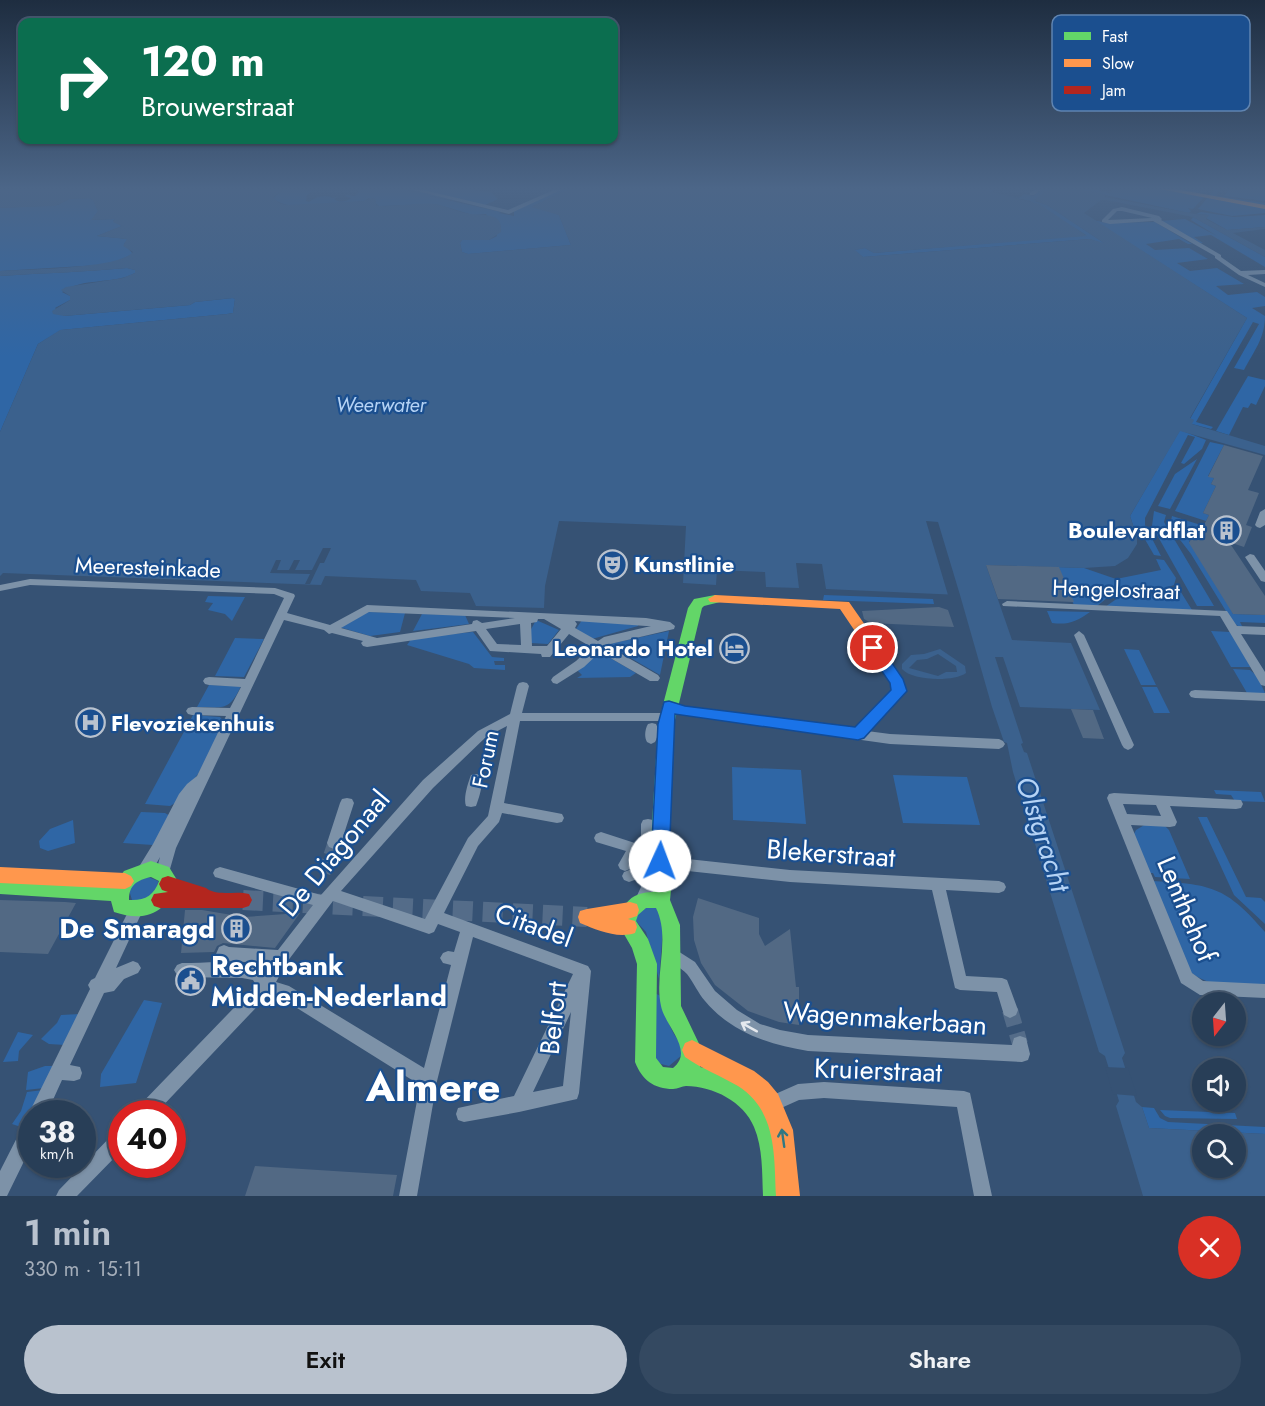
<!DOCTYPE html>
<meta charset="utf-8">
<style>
:root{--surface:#283e57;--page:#344961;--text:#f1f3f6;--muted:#a5aeba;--line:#44576d;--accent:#b9c2ce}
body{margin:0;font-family:Jost,sans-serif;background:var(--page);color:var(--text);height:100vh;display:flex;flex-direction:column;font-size:22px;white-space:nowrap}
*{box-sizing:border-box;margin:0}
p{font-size:20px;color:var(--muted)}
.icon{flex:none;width:33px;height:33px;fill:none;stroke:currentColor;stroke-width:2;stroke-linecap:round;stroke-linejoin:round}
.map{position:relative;height:1196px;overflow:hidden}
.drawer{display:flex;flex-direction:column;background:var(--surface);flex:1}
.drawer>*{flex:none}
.banner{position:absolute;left:18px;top:18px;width:600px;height:126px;border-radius:12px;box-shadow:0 2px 4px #0004,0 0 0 2px var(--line);background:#0b6e4f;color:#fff;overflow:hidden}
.needle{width:39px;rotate:197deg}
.fabs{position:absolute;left:1192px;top:992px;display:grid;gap:12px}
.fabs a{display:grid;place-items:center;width:54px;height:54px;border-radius:50%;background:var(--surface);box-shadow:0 2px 4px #0004,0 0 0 2px var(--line);font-size:30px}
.speed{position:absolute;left:18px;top:1100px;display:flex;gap:12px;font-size:30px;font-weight:700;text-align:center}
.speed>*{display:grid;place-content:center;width:78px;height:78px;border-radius:50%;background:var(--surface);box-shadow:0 2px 4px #0004,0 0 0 2px var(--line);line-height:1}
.speed small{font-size:15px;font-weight:400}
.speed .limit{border:9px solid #d22;background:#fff;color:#111}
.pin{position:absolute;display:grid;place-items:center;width:51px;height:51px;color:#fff;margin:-26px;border:3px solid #fff;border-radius:50%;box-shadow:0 2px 6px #0007}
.me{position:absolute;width:66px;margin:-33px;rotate:2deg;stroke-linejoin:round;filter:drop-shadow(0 0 4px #0008)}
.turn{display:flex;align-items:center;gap:21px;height:126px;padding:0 24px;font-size:27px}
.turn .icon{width:78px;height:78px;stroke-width:2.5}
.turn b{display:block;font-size:42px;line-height:51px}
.round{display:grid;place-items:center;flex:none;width:63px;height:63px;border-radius:32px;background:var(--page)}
.head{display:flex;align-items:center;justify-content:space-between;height:102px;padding:0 24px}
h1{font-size:36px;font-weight:600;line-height:45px;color:var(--accent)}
.button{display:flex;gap:12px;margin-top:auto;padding:12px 24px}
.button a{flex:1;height:69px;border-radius:36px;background:var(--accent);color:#111;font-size:24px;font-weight:600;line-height:69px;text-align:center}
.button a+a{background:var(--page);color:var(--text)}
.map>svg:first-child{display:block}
.green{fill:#2f66a5}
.water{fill:#3b618d;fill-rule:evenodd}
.pier{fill:#365274}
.building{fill:#526984}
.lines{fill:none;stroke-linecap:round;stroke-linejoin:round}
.street-tunnel-far1{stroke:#546c89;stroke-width:13;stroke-dasharray:13 6;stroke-linecap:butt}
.street-tunnel{stroke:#546c89;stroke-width:16;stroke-dasharray:16 8;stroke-linecap:butt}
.secondary-tunnel{stroke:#546c89;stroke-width:20;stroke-dasharray:20 10;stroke-linecap:butt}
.street{fill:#7d92a8;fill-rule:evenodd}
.fast{fill:#63d668;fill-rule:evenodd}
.slow{fill:#ff974d;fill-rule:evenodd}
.jam{fill:#b3261e;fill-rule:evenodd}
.oneway{stroke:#e5e9ee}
.oneway2{stroke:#317883}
.route{fill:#1a73e8;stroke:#114b97;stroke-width:1.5}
.labels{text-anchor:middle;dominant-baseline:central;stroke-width:4.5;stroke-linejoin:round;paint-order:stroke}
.far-water-label{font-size:20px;font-style:italic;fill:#b5d3f5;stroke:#1b4f8f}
.poi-label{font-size:22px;font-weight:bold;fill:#fff;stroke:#1b4f8f;text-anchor:end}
.street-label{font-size:22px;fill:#fff;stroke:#1b4f8f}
.near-street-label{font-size:27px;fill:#fff;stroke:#1b4f8f}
.near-poi-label{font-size:27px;font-weight:bold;fill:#fff;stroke:#1b4f8f;text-anchor:end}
.near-water-label{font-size:28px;font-style:italic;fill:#b5d3f5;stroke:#1b4f8f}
.near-town-label{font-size:40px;font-weight:bold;fill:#fff;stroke:#1b4f8f}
.key{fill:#1b4f8f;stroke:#5f84b1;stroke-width:1.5}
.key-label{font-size:16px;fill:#fff}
</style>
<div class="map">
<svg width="1265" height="1196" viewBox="0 0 1265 1196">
<rect width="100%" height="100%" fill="#365274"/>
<path class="green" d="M285,189L312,191L307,195L306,201L309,202C317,196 326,194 333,198L339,196L334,199C339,203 347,202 351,198L345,196L346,195L355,196L360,191L356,190L360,189H399L417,192L405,189H409L461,202L420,194L501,212L499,213L514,216V211L562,189H569L533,206L559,215L571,245L468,254L462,252L460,243L462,240H489L497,236L486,214L473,215L436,204L379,206L369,198L364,201C341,203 289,214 273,198Z
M415,189H462L491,192L498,199L483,206Z
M988,189H994L991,192L1019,198L1024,194L1033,196L1042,189H1048L1035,201L1047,205L1104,243H1100L1090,239L863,257L854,250L865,248L874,253L1086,235L1030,201L985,191Z
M1077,189H1094L1116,195L1109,193L1113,189H1158L1204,197L1193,209L1188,208L1191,211L1189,213Z
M1215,189H1221L1216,195L1218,196L1265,203V205H1259L1265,208V213L1232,216L1198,209Z
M1230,189H1265V201L1224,196Z
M89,198L93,200L98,211L92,220L115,219L113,221L122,226L97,236L128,239L124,244L133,254L117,261L100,265L0,271V208L58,205L69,199Z
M1201,212L1234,217L1265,215V227L1227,230L1206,218L1209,215L1196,214Z
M1193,217L1265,257V267L1211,235L1194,237L1203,243L1196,244L1160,221L1185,219L1217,236L1191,220Z
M1093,220L1106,223L1155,222L1192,244H1188L1179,239L1146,244L1155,250L1189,248L1208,259L1177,263L1190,271L1217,268L1244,284L1216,286L1228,295L1257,292L1265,297V306L1252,308L1265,316C1265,338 1254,351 1244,370L1234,368L1259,324L1253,322L1196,422L1213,427L1211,429L1192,424L1190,419L1247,318Z
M127,268L135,270V273C112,285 83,277 62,292L70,296V300L55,308L64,316L190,305L195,302L233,298L235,299L233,313L227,314L61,330L38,344L0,432V276C43,273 85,272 127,268Z
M1248,376L1265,380V386L1256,405L1251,403L1248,408L1243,407L1229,435L1216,431Z
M1180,430L1206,440L1202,449L1184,464L1181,463L1195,437L1188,435L1145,518V525L1161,556L1154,555L1143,536L1135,531L1130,516Z
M1210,442L1224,445L1208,476L1214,478L1211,484L1216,486L1203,513L1209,515L1206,521L1175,511Z
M1197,459L1170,509L1158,506L1175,474Z
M1154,511L1166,515L1164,522L1214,606H1197L1152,526Z
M1172,516L1204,526L1201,531L1195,530L1189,542L1205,547L1233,614L1265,615V623L1240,622L1243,628L1239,627L1232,621L1191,554L1174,532L1170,525Z
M1156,559L1164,560L1176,578L1174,585L1163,589L1117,590L1097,606L1074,605L1056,567L1084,568L1116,579L1161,570Z
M1179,589L1192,610L1105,607L1125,593L1165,594Z
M824,595L933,599L934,604L823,600Z
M208,596L245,597L232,621L225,614L208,610L213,603L205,602Z
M1047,611L1090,612C1076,622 1068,625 1052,623Z
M368,612L405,613L400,632L370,636L339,627Z
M422,614L465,615L469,624L413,631Z
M536,620L559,630L548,644L531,643L528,635Z
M582,620L638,625V626L592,639L576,629Z
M669,631L660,675L608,645L609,644Z
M1211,631L1230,632L1251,667H1231Z
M473,632L492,657L504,658V661H494L495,665H505V670L474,668L469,664L407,645L412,638Z
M235,638L264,639L244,677L215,676Z
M1124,649L1139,650L1156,685H1141Z
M598,652H600L636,673L630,677L577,678L582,675L578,671L594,653Z
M1233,669L1250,670L1257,676L1265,693H1247Z
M209,685L241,686C229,712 223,707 197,707Z
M1142,687H1157L1170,713H1154Z
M193,715L220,717L225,723L198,774L175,803L170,806L145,804Z
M732,767L801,770L806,824L733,820Z
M893,775L967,777L980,825L903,823Z
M1214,790L1261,792L1265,802L1235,801L1231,795L1216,794Z
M141,812L165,813L170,816L153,845L123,843Z
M1198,817H1207L1246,897L1261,898L1265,902V924L1234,895Z
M73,820L75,843L48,851L40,848L39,841L50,829Z
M1146,824L1164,825L1169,830L1190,879L1155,877L1153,873H1148L1134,834L1136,830Z
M148,877L158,881C158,895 145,902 132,900L129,890L134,882Z
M1151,881C1210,884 1226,886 1265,932V987C1237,985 1211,990 1188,970Z
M650,906L658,908L664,916L659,979L646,932L636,921L637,911Z
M654,993L661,996C666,1014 669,1031 682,1045V1055L669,1066L661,1064L655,1059Z
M144,1000L162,1003L136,1083L100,1087L101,1074Z
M80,1014L65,1045L49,1044L41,1039L57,1023L61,1015Z
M18,1032L33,1035L19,1051L18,1061L3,1062Z
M45,1066H54L44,1088L26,1090L28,1072Z
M43,1090L24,1128L12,1124L21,1111L27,1092Z
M1142,1107L1154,1108L1160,1118L1168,1122L1265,1127V1134L1149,1128Z
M1160,1110L1235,1113L1237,1119L1170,1118L1165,1116Z"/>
<path class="water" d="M0,189H285L273,197L279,203L286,205L364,201L373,198L376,199V205L379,206C397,207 417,202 435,204C447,206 459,213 471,214C485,216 503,212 501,232L489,240H462L460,243L462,252L468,254L571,245L559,215L531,207L569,189H979L1039,204L1087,236L874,253L865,248L855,250L863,257L1090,239L1104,243L1047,205L1034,200L1048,189H1077L1104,194L1105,197L1195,214L1209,215L1206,219L1227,230L1265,227V229L1233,233L1265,250V257L1193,217L1106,200H1101L1084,213L1247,318L1190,418L1194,420L1192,424L1265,446V455L1180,431L1130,516L1137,537V544L1128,558L1115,566L1084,568L986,565L1012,640L1071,643L1100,710L1020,707L1003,657H995L1023,743L1021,744L1024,752L1027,753L1125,1053L1122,1058L1136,1102L1142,1107L1149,1128L1265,1134V1196H1143L1116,1106L1119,1101L1105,1056L1099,1052L1013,772L1007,743L1004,742L992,707L960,595L826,589L822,564L796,563L799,588L766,587L765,572L717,570L716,585L683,583L686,526L559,521L545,586L544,608L476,606L470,593L421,591L416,580L325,576L321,585L3,573L0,576V432L38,344L60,330L227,314L233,313L235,299L232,298L195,302L190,305L64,316L53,314L52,311L70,300V296L61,290L66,287L123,278L135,273V270L127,268C85,272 43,273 0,276V271C26,269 119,269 133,252L123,246L127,239L97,236L122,226L113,222L115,219L91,220L98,211L93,200L89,198L69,199L55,206L0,208ZM1203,1134H1236V1167H1203Z
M940,649L965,666L966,673C954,682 912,681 902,669V664L911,655L924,654ZM938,654L956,666L957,672H946L938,676L909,668L917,660L927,659Z"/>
<path class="pier" d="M926,521L938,522L960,595H948Z
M323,548H331L324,563H320L310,584H305L310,574L270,573L276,560H281L277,570H289L294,560H300L295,570H312Z
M1105,1067L1128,1068L1137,1096L1113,1094Z"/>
<path class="building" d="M1224,445L1263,456L1248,490L1259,493L1246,525L1252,527L1244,547L1229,542L1265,596V615L1233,614L1189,543L1195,529L1201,531L1209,515L1203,513L1216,486L1211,484L1214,478L1208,477Z
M986,565L1059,567L1074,602L998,599Z
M939,607L948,610L954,627L871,623L864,619L862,611Z
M1071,709L1093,710L1104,739L1083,738Z
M698,898L759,918V934L765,946L790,929L796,987H799V1025L779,1022L748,1011L715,985L701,963L694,940L693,917Z
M0,900L65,902L76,903L48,954L0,952Z
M185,910H202L244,917L300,913L275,948L223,943L217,946L214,952L181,953Z
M255,1166L397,1175L393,1196H245Z"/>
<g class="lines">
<path class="street-tunnel-far1" d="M324,873L334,843"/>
<path class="street-tunnel" d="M1010,1010L1020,1044"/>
<path class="secondary-tunnel" d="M243,900L587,917"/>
<path class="street" d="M409,189H419L508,210L556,189H563L509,214Z
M1036,189H1042L1034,195H1030V193Z
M1122,207L1159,216L1162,219L1161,220L1221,255V257L1241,271L1265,270V274L1248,275L1265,283V287L1239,275L1215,258V256L1153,221L1110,224L1102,222V220L1113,209ZM1117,211H1122L1152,218L1108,220Z
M1265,509V525L1260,528L1257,527L1255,525L1260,512Z
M1250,554L1254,555L1265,571V582L1261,581L1245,557Z
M30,579L275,588L294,594L295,596L287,613L330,625L367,605L646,618L670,622L675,626L674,629L606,645L658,675L660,678L658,681H650L600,652L584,667L557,684L553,683L551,680L553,677L576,661L591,647L569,634L550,657H542L541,654L490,651L476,631L367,647L363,646L361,643L363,641L332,633L329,634L324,630L284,620L176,848L168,876L163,878L158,876L156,872L160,857C155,866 150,878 139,874L137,870L153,844L179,794L187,784L197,776L226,716L192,715L188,714L186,711L188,708L192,707L230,708L241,687L209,685L205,684L203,681L205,678L209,677L245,679L284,598L274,594L30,585L0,591V585ZM369,612L515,618L482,623L477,620L473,621L472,624L377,638L341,628ZM538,619H544L561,629L547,646H532L531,623L537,622ZM575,621L646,626H651L604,637L598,641L575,628L577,624ZM520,624L521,645L497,644L486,629Z
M1007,601L1227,611L1237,626L1265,627V635L1241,634L1265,672V686L1261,685L1220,616L1003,606L1002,604Z
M1079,631L1084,635L1134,745L1132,748L1128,750L1124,748L1122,745L1074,635Z
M523,682L527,683L529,686L522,713H667L671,714L673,717L671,720L667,721H520L504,803L557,813L562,814L564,818L562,822L557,823L502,813L499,822L478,846L444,913L588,966L591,971L579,1093L577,1099L519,1112L464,1122L458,1120L456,1114L458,1108L514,1096L573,974L473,937L437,1081L417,1196H399L420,1085L281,998L268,995L156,1113H136L138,1107L256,985L253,980L242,978L182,977L177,975L174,970L177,965L182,963C208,963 239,959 263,969L265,972L270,963L223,961L218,959L216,954L219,947L224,945L229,947L278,950L313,905L215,877L213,873L215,869L220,867L321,895L423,780L478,731L510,714L517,686L519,683ZM507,726L488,816L468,838L425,919L341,891L433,788L486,737ZM333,901L429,934L434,932L438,924L460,932L454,952L448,951L443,953L440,958L443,963L451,965L424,1068L289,986L276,982L287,962ZM571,1012L563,1086L533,1092Z
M1195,690L1265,693V701L1195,698L1191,697L1189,694L1191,691Z
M669,702L685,707L890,734L999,739L1003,741L1005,744L1003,747L999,749L890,744L685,715L665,709L663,706L665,703Z
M652,723L656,724C659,729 658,737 655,742L651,744L647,742C644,737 645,729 648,724Z
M476,774L481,775C484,783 479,798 476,806L471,807L466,806C463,798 468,783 471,775Z
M1114,793L1241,800L1243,804L1241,808L1236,809L1170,806L1177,822L1175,826L1170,827L1131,825L1192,973L1203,981L1265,984V998L1200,995L1181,983L1107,798L1109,794ZM1123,804L1156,805L1161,816L1127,814Z
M347,798L352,799L354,803L341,843L339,847L334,849L329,847L327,843L340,803L342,799Z
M648,819L653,820L655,824V857L653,862L655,858L660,856L790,870L999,881L1004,883L1006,887L1004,891L999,893L946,890L966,976L1002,978L1007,980L1018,1010L1016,1015L1010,1018L1004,1015L997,992L960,990L955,988L932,890L790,882L660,868L655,866L653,862L649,872L658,868L663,870L665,874L663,878L657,882L647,904L642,906L637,904L635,900L646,876L629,882L624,880L622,876L624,872L637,867L640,859L637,857L630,869L625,871L620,869L618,865L626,851L596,842L594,838L596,834L601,832L641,845V824L643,820Z
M136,904L141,906L143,910L116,968L133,961L138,963L141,968L138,973L124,979L114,991L104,993L70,1065L80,1067L82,1073L80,1079L74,1081L62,1080L47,1113H32V1145L7,1196H0V1171L26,1120L31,1118L30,1113L32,1107L90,989L88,985L91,980L95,978L131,906Z
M670,946L695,962L715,991L737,1010L760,1024L780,1030L808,1035L1012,1045L1014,1038L1020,1036L1026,1038L1030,1054L1028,1060L1022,1062L808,1051C769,1045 731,1032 705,1001C698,993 694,983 687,974C680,966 667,963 663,953L665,948Z
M824,1082L964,1091L970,1093L992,1196H974L957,1107L824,1098L799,1100L770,1113L764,1111L762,1105L764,1099L798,1084Z
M122,1129V1150L77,1196H56L59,1190L116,1131Z"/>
<path class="fast" d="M715,595L722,599L720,602L704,606L702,608L674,724L667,872L672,880L670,900L680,925L681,1006L703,1052L700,1067C775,1081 782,1130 787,1196H763C762,1173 763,1148 754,1127C744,1102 713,1086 686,1086C682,1086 678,1089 673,1089C654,1089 642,1080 635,1062L637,964L632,948L617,922C623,903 632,892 653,892L654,882L649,874L658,724L688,608L694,599ZM646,908H656C671,939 654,974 661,1006C665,1026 695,1051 673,1068L663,1067L656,1058L657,964L648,939L636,921L638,915Z
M151,861L169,867L177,880C168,913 146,923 114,912L111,901L0,894V878L113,886L124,871ZM151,877L159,881C154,896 144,901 129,900C129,885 137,880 151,877Z"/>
<path class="slow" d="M1160,189H1175L1265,205V209Z
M715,595L849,602L902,678L907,691L864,738L858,740L852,738L850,734L852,730L891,690L890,683L840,609L710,602L708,599Z
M0,867L125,873L131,876L134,881L131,886L125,889L0,883Z
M630,902L637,904L639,910L637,916L628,919L635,921L637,927L635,933C617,939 597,930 580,923L578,917L580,911L587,909Z
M692,1040L754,1071L768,1082L778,1094L793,1130L800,1196H776C774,1155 777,1111 738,1086C721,1076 702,1069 685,1057L682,1050L685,1043Z"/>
<path class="jam" d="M168,876L206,888C217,897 236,890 249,894L252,900L249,906L243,908H160L154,906L151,900L154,894L168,892L162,890L159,884L162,878Z"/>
</g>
<defs><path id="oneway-shaft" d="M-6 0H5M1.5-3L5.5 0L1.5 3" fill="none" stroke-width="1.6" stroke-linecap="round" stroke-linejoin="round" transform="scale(1.5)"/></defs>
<use class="oneway" href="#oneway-shaft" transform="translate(749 1027) rotate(-151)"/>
<use class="oneway2" href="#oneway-shaft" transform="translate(783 1138) rotate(-98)"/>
<linearGradient id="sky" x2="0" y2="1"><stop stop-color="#1e2d40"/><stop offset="0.53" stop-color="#4c6688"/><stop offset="1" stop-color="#4c6688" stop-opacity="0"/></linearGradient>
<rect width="1265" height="356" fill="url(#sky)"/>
<path class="route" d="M873,643L879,644L903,679L907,691L864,738L858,740L675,714L669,861L666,867L660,869L654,867L651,861L658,724L664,702L669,701L685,706L855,727L891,690L890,683L866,648Z"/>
<defs>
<symbol id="building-ring" viewBox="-11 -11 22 22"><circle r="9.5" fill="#1b4f8f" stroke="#b9c2ce" stroke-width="1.5"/><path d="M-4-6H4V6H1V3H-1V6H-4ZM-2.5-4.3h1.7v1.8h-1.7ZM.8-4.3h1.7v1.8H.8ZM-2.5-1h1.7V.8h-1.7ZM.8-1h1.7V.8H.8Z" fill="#b9c2ce"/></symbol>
<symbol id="theatre-ring" viewBox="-11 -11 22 22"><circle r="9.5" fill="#1b4f8f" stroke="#b9c2ce" stroke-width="1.5"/><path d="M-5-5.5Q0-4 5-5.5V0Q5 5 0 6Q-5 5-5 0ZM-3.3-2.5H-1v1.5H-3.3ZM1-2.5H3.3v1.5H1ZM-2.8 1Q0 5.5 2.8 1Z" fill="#b9c2ce"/></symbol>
<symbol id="hotel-ring" viewBox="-11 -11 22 22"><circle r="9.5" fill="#1b4f8f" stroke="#b9c2ce" stroke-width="1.5"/><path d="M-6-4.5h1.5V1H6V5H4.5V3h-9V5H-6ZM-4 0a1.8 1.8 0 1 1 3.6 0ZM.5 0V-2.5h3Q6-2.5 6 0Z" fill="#b9c2ce"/></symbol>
<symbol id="hospital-ring" viewBox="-11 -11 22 22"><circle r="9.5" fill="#1b4f8f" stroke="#b9c2ce" stroke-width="1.5"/><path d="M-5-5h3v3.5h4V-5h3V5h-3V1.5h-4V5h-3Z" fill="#b9c2ce"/></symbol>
<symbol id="civic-ring" viewBox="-11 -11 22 22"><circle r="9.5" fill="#1b4f8f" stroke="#b9c2ce" stroke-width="1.5"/><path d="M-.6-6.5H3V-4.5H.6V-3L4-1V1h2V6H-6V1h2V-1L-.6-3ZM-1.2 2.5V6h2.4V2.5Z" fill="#b9c2ce"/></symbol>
</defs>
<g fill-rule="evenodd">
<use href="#building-ring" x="1210" y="514" width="33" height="33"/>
<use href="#theatre-ring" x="596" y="548" width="33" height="33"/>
<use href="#hotel-ring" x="718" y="632" width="33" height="33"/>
<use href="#hospital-ring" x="74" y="706" width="33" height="33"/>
<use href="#building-ring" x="220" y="912" width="33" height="33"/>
<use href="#civic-ring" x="174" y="964" width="33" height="33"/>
</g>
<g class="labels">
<g class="far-water-label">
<text x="381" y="405">Weerwater</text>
</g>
<g class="poi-label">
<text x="1205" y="530">Boulevardflat</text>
<text x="634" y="564" text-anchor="start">Kunstlinie</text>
<text x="713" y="648">Leonardo Hotel</text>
<text x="111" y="723" text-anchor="start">Flevoziekenhuis</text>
</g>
<g class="street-label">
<text transform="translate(148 567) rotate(2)">Meeresteinkade</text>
<text transform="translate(1116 589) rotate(2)">Hengelostraat</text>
<text transform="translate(485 759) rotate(-78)">Forum</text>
</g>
<g class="near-street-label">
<text transform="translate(334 853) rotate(-50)">De Diagonaal</text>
<text transform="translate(831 853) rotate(4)">Blekerstraat</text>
<text transform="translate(1187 909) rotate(67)">Lenthehof</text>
<text transform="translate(534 925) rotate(20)">Citadel</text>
<text transform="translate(553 1018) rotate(-84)">Belfort</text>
<text transform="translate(885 1018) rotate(4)">Wagenmakerbaan</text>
<text transform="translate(878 1070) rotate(2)">Kruierstraat</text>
</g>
<g class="near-poi-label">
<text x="215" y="928">De Smaragd</text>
<text x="211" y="965" text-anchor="start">Rechtbank<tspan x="211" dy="31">Midden-Nederland</tspan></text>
</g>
<g class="near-water-label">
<text transform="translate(1043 834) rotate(72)">Olstgracht</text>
</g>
<g class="near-town-label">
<text x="433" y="1087">Almere</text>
</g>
</g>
<rect x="1052" y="15" width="198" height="96" rx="9" class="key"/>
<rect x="1064" y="32" width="27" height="8" fill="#63d668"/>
<rect x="1064" y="59" width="27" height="8" fill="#ff974d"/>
<rect x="1064" y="86" width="27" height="8" fill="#b3261e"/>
<g class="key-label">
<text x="1102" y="42">Fast</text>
<text x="1102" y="69">Slow</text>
<text x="1102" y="96">Jam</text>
</g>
</svg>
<div class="fabs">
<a><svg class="needle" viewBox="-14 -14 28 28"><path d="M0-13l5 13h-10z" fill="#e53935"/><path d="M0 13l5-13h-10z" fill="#a5aeba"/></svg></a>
<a><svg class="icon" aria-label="sound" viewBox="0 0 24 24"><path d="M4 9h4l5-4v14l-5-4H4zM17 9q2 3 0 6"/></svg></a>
<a><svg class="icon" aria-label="search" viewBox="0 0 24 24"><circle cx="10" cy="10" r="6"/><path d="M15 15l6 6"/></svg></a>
</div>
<div class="speed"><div>38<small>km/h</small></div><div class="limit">40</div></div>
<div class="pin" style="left:873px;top:648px;background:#d93025"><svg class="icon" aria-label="arrive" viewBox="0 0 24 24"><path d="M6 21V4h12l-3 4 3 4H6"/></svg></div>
<svg class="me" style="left:660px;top:861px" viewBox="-20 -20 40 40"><circle r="19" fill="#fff"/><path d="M0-13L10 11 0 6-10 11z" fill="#1a73e8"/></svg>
<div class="banner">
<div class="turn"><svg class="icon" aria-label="right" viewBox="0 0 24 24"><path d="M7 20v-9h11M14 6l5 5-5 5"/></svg><div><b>120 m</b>Brouwerstraat</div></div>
</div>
</div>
<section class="drawer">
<div class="head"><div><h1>1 min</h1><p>330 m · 15:11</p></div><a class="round" style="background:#d93025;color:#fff"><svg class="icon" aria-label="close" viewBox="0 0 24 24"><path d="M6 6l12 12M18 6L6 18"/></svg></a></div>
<div class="button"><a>Exit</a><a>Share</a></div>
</section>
